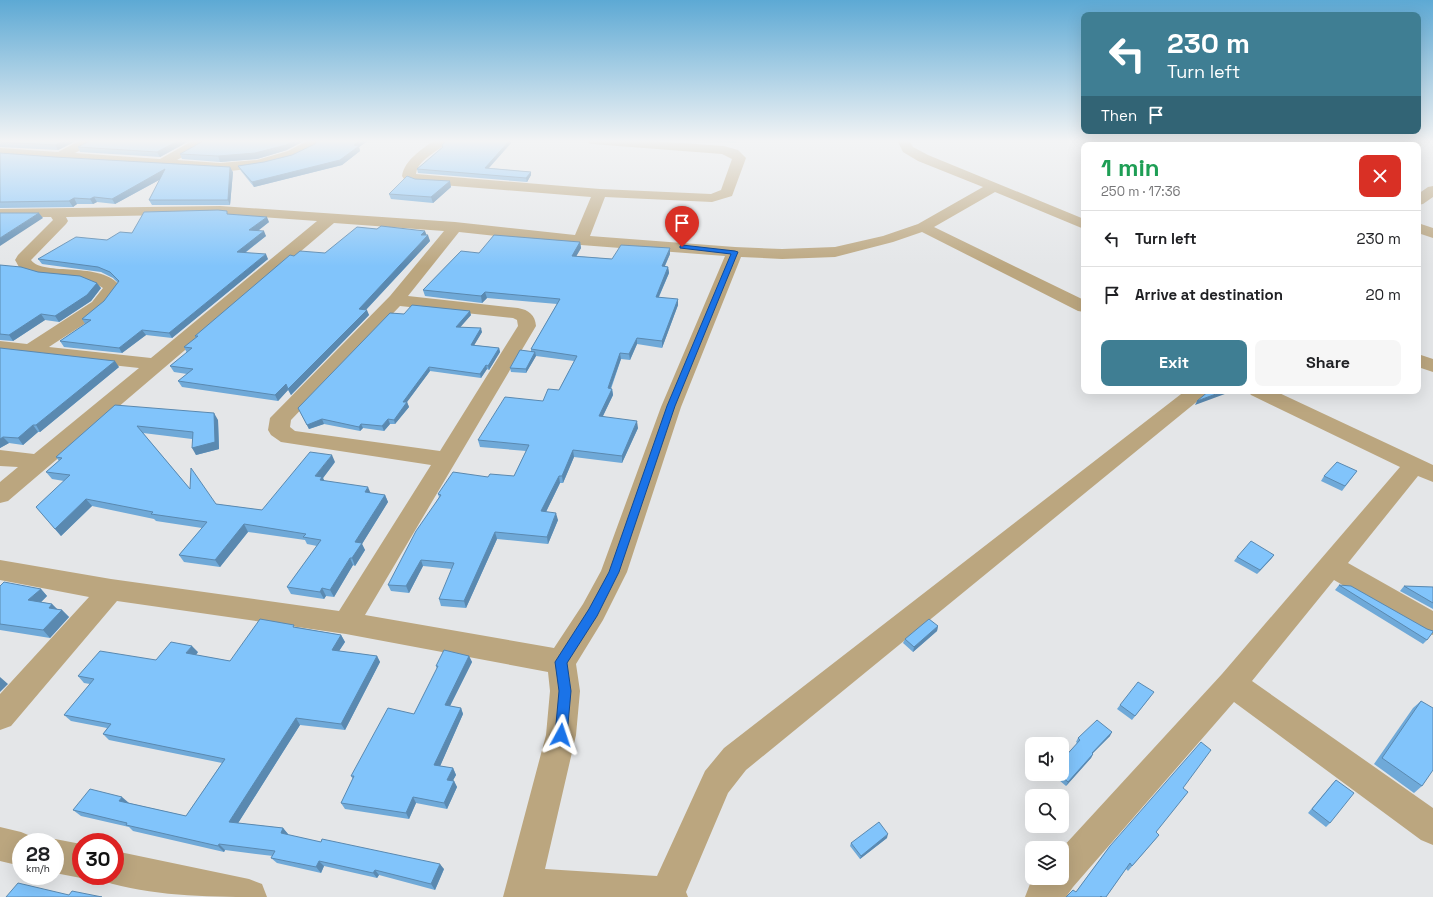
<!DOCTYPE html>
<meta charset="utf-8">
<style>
:root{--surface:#fff;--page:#f6f6f6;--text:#202124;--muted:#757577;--line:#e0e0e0;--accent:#3f7e93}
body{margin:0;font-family:"Space Grotesk",sans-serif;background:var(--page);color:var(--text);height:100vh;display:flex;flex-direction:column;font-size:15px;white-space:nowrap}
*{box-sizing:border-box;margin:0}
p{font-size:13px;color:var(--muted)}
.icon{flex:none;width:22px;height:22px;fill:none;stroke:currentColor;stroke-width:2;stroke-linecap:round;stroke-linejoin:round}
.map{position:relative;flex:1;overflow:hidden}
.details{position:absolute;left:1081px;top:142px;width:340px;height:252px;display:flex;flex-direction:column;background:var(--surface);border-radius:8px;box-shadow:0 4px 16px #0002}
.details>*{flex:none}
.banner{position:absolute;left:1081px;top:12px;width:340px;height:122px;border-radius:8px;box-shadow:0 4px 16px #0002;background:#3f7e93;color:#fff;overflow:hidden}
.controls{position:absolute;left:1025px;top:737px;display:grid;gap:8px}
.controls a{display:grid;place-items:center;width:44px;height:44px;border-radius:8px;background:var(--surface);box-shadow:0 4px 16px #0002;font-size:20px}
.speed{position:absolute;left:12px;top:833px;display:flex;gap:8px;font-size:20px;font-weight:700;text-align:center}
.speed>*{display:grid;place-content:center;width:52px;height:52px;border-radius:50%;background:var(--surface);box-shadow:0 4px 16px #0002;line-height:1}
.speed small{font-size:10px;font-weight:400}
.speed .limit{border:6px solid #d22;background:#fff;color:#111}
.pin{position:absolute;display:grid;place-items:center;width:34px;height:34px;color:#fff;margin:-41px -17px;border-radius:50% 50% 50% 0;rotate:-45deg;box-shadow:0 0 4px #0007}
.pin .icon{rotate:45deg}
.me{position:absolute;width:44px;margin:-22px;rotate:5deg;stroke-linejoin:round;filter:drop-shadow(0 0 3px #0008)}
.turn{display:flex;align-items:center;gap:14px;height:84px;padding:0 20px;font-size:18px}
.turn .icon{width:52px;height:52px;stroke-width:2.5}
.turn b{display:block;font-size:28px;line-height:34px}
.then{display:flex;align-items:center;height:38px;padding:0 20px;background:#0003;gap:8px;font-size:15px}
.round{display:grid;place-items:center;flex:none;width:42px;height:42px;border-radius:8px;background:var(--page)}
.summary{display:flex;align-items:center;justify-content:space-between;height:68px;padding:0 20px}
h1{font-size:24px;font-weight:600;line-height:30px;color:#1e9e55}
.primary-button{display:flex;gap:8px;margin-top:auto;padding:8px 20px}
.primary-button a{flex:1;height:46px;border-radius:8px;background:var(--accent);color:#fff;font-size:16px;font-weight:600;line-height:46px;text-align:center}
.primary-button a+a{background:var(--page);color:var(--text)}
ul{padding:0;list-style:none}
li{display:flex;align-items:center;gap:12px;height:56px;padding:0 20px;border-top:1px solid var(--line)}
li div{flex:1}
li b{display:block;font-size:15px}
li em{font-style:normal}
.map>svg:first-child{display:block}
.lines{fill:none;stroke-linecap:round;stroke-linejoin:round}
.minor{fill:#bba67f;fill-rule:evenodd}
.wall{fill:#6fa9d8}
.shaded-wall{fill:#5a89b0}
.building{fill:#81c4fb;stroke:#5a89b0}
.route{fill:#1a73e8;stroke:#114b97}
</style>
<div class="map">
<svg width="1433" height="897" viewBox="0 0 1433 897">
<rect width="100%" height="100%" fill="#e4e6e8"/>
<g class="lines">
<path class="minor" d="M81,140H96L94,143L75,153L160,159L194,140H209L207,143L177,160L220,163L257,160L288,151L309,140H323C308,161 253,169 229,171L58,161L0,156V148L58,152Z
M434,140H448C440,152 418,158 416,174L600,189L711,194L721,190L732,159L722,154L592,144L588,143L586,140H641L724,146L738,150L746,158L732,196L712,202L605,197L590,236L735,247L782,249L835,247L883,236L918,224L983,187L918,161L903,152L897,140H909L913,147L928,155L1084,219V229L995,192L934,227L1084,300V312L1078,311L922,232L893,242L835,257L782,259L741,257L681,407L627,572L603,620L576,664L580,691L576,735L545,869L657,876L705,771L724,748L1185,391H1208L1205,395L746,770L728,793L686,892L688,897H503L546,735L550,691L548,672L346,634L117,601L11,726L0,730V694L89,597L0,580V560L111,579L339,611L431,465L281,442L271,435L268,430L270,418L390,296L444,231L334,223L8,501L0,503V482L18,467L0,466V450L34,454L139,368L0,353V341L27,344L92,302L103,288C80,271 46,285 22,270C19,268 17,263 15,260L18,255L53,220L51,217H0V209L220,206L455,222L575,235L591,197L417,183L404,179L402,176C405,159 422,150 434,140ZM220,214L317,221L151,358L49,347C75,329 105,315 121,287C102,260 43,277 31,260L33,258L66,224L68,221L66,217ZM459,232L581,245L725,256L661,407L601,571L583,604L554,648L365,615L536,326C535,315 529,310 518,308L408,296ZM400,306L513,318L517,320L518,326L440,451L295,431L290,427L291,420Z
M1155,140H1168L1172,145H1159Z
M1391,140H1411L1420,142L1422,145L1418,148V145H1401L1393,143Z
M1433,186V197L1423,204L1418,205V194L1428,187Z
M1418,223L1433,228V238L1418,233Z
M1418,354L1433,359V372L1418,367Z
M1248,391H1275L1433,465V482L1418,476L1348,563L1433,611V635L1423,632L1334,580L1252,681L1433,808V845L1421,840L1234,702L1073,887L1066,897H1025L1030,884L1036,878H1062V848L1222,674L1400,467L1251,395Z
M0,827L21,832L33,837L35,842H21V866L0,861Z
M55,839L81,844V876H87L81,878L55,873V842H47Z
M115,851L249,879L262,884L267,897C212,897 154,897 103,881L100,876H115Z"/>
</g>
<path class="wall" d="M0,140H78L58,150L0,147Z
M191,140L160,157L80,152L78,147Z
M318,140H369L359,147L360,151L342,165L254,187L241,171L238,166L264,162L292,155L315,144Z
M699,140H736V143L699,141Z
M511,143L489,168L531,172V175L527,182L418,173L417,169L442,147V145Z
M287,150L257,159L220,162L182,159L180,154Z
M0,153L233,172L230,205H152L149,200L161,179L115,204L97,202L93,204H77L73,207L0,208Z
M415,179L451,187L433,203L391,199L389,194Z
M229,214L269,222L258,231L266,236L245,253L268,259L172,338L146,335L122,353L64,347L60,341L85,324L82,319L104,301L118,283L113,278L101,272L42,264L38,259L132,233Z
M427,235L430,241L366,310L369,315L291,395L288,390L278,401L182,387L178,381L187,374L174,372L170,366L187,353L184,347L196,338L195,336L294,256L325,253Z
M580,242L581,248L576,256L612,259L670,248V254L665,266L668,267L669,273L659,297L678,305L662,348L637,344L630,360L621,359L611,389H612L613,395L603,416L638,428L622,463L574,457L563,483H560L546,512L558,520L548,544L497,539L466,608L441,606L439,599L452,569L423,566L409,593L391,591L388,585L439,497L438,494L488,477L514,476L526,451L480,447L478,440L543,401L559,390L574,361L536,356L526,373L511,372L510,368L531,352V349L557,304L487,298L482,303L425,296L423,290L479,253Z
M0,265L38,272L101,288L91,301L59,322L45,320L13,341L0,340Z
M404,314L471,315L460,327L482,332L474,345L499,348L500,352L489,370L487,369L481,378L430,371L407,402L409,407L395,424H390L384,431L363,428L360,431L324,424L309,429L298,408Z
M0,348L119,367L40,432H38L23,445L9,443L0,448Z
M115,405L218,420L219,449L196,455L192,439L143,433L190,489L216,504L262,510L335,462L323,478L324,481L371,493L385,495L388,502L362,544L365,550L355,566L353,565L334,597L326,596L324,599L291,594L287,587L317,546L307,544L305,540L248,532L220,567L184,562L179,555L202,528L156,521L154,519L92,506L61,536L36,507L64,481L52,479L46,472L59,461L56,457Z
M1357,471L1342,491L1321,481L1324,476Z
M1274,555L1271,559L1257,574L1234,561L1237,557Z
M1339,585L1427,629V640L1423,644L1335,590Z
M0,586L41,589L47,596L41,602L52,604L57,609L62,610L69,617L50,638L0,630Z
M1404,586L1433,587V609L1400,591Z
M938,626L937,631L913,652L903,643L905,639Z
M296,627L341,635L345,642L339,651L377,656L380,662L345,730L300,725L238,823L283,828L288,834V835L444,869L435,890L379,875L377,878L324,866L321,873L277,863L271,858L273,856L225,850L224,852L133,831L129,827L81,816L73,810L129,803L186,816L222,763L109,740L103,734L107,728L71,721L64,715L90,684L84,683L78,676L198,652L196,655L230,661Z
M469,656L472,662L450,706L461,708L463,714L440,766L453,768L456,775L453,780L454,781L457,787L447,809L416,803L409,819L345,809L341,803L353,779L351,776L414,714L437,669L436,666Z
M1151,696L1132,720L1117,709L1120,705Z
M1421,701L1422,786L1414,793L1374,764L1413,708Z
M1110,736L1093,753V754L1091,758L1066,786L1052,774H1062L1077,743L1076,742L1078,738Z
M1336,780L1330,823L1326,827L1308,813L1332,784Z
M1183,788L1156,832L1159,835L1128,871L1126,869L1106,897H1066L1076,892L1110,846Z
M887,838L860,859L850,846L851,843Z"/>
<path class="shaded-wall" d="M66,140H78L58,150L55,145Z
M180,140H191L160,157L157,152Z
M295,140H306L287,150L257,159L220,162L218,156Z
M361,140H369L359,147L360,151L342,165L254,187L252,182L354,145Z
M510,140L511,143L486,171L485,168Z
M230,167L233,172L230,205L228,200Z
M165,169L168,175L115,204L112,199Z
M531,172V175L527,182L526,178Z
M450,181L451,187L433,203L431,197Z
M94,197L97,202L93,204L90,199Z
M74,198L77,204L73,207L69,201Z
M39,213L43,218L0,246V238Z
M267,217L269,222L252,235L249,230Z
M264,231L266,236L239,257L237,252Z
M425,231L427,236L421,235Z
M428,235L430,241L361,315L359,309Z
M580,242L581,248L573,262L572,256Z
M670,248V254L662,272V266Z
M266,254L268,259L172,338L169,333Z
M668,267L669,273L656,303V297Z
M97,283L101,288L91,301L59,322L55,316Z
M485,292L487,298L482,303L481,296Z
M678,299V305L662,348V341Z
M367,310L369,315L291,395L288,389Z
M470,311L471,315L457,331L456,327Z
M41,314L45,320L13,341L9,335Z
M481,328L482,332L472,349L471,345Z
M142,330L146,335L122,353L119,348Z
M637,338V344L630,360L629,354Z
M499,348L500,352L489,370L488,366Z
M535,352L536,356L526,373V369Z
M620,353L621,359L608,395V388Z
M115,361L119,367L40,432L36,425Z
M486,365L487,369L481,378L480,374Z
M429,367L430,371L404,406L403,402Z
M286,384L288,390L278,401L275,395Z
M612,389L613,395L600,422L599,416Z
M1224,391H1233L1195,405L1197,401Z
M407,402L409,407L395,424L394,420Z
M214,413L218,420L219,449L196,455L192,448Z
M322,419L324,424L309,429L307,425Z
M388,419L390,424L384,431L382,426Z
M637,421L638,428L622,463V456Z
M361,424L363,428L360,431L359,427Z
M33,425L38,432L23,445L18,438Z
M3,437L9,443L0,448V439Z
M573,450L574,457L563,483L562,476Z
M332,455L335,462L323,478L326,484L315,476Z
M559,476L560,483L543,518L541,511Z
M368,487L371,494L365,492Z
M385,495L388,502L362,544L365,550L355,566L352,558L355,542Z
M86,499L92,506L61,536L55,529Z
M556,513L558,520L548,544L547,537Z
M244,524L248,532L220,567L215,560Z
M495,532L497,539L466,608L464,601Z
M1274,555L1271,559L1257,574L1260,570Z
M350,558L353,565L334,597L330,590Z
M421,560L423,566L409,593L406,586Z
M322,588L326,596L324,599L320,592Z
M41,589L47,596L35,608L28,600Z
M52,604L59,611L49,608Z
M62,610L69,617L50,638L43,630Z
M938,626L937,631L913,652L914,647Z
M341,635L345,642L335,657L332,650Z
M192,646L198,652L192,660L186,653Z
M377,656L380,662L345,730L341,724Z
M469,656L472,662L447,712L445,705Z
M0,677L8,684L0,692Z
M461,708L463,714L438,771L434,765Z
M296,718L300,725L235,828L229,822Z
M1112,732L1110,736L1089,757L1092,753Z
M1093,754L1091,758L1066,786L1068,782Z
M453,768L456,775L450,786L447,780Z
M454,781L457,787L447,809L444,803Z
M122,797L129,803L126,807L119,801Z
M413,797L416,803L409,819L406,813Z
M283,828L288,834L286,839L281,833Z
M888,834L887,838L860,859L861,856Z
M219,844L225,850L224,852L218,846Z
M319,861L324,866L321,873L316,867Z
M440,864L444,869L435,890L431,884Z
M375,870L379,875L377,878L373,873Z"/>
<path class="building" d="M0,140H66L55,145L0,142Z
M91,140H180L157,152L78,147Z
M205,140H295L286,145L255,153L218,156L180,154Z
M318,140H361L354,145L359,146L340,160L252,182L238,166L264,162L292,155L315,144Z
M447,140H510L485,168L531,172L526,178L417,169L443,147L442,145Z
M0,153L55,157L230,167L228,200H149L165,169L112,199L94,197L90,199L74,198L69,201L0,202Z
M407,176L415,179L450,181L431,197L389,194Z
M218,210L227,211V214L267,217L249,230L264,231L237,252L266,254L169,333L142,330L119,348L60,341L91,320L82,319L104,301L119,281L110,272L98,267L38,259L76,237L107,240L120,232L132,233L144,212Z
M0,213H39L0,238Z
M381,226L425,231L421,235H428L359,309L367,310L288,389L286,384L275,395L178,381L193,369L170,366L192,348L184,347L198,336H195L290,255L294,256L300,251L325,253L357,227L377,229Z
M494,235L580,242L572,256L612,259L621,245L670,248L662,266L668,267L656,297L678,299L662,341L637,338L629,354L620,353L608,388L612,389L599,416L637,421L622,456L573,450L562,476H559L541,511L556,513L547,537L495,532L464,601L439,599L454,563L421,560L406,586L388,585L416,531L441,495L438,494L453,472L488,477L490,474L514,476L529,445L478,440L505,397L543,401L548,389L559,390L577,356L531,349L560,299L485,292L481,296L423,290L461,251L479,253Z
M0,265L21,267L38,272L80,276L97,283L87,295L55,316L41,314L9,335L0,334Z
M412,305L470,311L456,327L481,328L471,345L499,348L488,366L486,365L480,374L429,367L403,402H407L394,420L388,419L382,426L361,424L359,427L322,419L307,425L298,408L390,313L404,314Z
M0,348L115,361L36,425H33L18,438L3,437L0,439Z
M520,350L535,352L526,369L510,368Z
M1209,391H1224L1197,401Z
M115,405L214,413L215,442L192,448L193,432L137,426L190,489L191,468L216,504L262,510L310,452L332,455L315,476L322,477L320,480L368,487L365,492L385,495L355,542L362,543L352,558H350L330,590L322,588L320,592L287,587L321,540L303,537L306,534L244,524L215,560L179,555L207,522L151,514L153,512L86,499L55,529L36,507L70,475L46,472L62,458L56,457Z
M1337,462L1357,471L1345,486L1324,476Z
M1251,541L1274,555L1260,570L1237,557Z
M4,582L41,589L28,600L52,604L49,608L62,610L43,630L0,624V586Z
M1339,585L1351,586L1427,629L1433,631V632L1427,640Z
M1404,586L1433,587V603Z
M260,619L294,625L293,627L341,635L332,650L377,656L341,724L296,718L229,822L283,828L281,833L321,842L322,839L440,864L431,884L375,870L373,873L319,861L316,867L271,858L275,851L219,844L218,846L126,825L127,823L73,810L90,789L122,797L119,801L186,816L225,759L103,734L111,724L64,715L94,679L78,676L100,651L156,660L171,642L192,646L186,653L230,661Z
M929,619L938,626L914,647L905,639Z
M444,650L469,656L445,705L461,708L434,765L453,768L447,780L454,781L444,803L413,797L406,813L341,803L354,776H351L388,708L414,714L438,666H436Z
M1138,682L1154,692L1135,716L1120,705Z
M1421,701L1433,708V770L1422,786L1382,758Z
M1097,720L1112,732L1092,753L1093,754L1068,782L1059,774H1062V760L1080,740L1078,738Z
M1201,742L1211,750L1183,788L1188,792L1156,832L1159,835L1132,866L1130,863L1106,897H1102L1101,896L1100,897H1066L1073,890L1076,892L1110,846Z
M1336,780L1354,793L1330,823L1312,809Z
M879,822L888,834L861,856L851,843Z
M18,883L69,895L72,891L102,897H6Z"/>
<linearGradient id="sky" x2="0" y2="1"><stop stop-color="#5da9d4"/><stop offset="0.53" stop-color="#f3f4f5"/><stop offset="1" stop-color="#f3f4f5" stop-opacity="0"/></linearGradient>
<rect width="1433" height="266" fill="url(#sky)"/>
<path class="route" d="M682,245L735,251L738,252L675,406L619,572L597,616L567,663L571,691L567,735L566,740L561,741L557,740L555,735L559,691L555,662L589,609L609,572L667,406L731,254L680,248V246Z"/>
</svg>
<div class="controls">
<a><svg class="icon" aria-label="sound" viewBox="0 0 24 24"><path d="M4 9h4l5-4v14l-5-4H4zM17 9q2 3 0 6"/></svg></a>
<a><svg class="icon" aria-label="search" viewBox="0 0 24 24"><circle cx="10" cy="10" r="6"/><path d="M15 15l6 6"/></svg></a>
<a><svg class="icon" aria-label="layers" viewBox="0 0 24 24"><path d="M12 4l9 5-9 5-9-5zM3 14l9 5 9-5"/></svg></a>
</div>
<div class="speed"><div>28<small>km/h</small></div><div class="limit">30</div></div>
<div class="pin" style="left:682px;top:247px;background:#d93025"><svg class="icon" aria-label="arrive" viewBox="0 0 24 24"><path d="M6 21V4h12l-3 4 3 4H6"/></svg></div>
<svg class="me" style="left:561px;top:735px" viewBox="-20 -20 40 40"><path d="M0-17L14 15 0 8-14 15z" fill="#1a73e8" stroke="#fff" stroke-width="4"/></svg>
<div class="banner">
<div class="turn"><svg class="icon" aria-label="left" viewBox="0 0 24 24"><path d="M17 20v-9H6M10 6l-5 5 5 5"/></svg><div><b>230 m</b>Turn left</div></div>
<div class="then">Then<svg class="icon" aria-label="arrive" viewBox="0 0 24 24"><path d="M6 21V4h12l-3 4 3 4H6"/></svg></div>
</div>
<section class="details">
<div class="summary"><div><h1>1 min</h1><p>250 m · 17:36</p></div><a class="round" style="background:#d93025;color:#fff"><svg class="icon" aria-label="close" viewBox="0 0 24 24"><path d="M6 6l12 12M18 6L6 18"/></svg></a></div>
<ul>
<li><svg class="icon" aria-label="left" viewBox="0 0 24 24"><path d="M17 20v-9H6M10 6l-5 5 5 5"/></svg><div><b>Turn left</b></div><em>230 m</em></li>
<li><svg class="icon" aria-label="arrive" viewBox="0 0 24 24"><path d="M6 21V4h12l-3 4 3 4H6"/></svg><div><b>Arrive at destination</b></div><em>20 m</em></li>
</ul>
<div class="primary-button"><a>Exit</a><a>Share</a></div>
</section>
</div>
